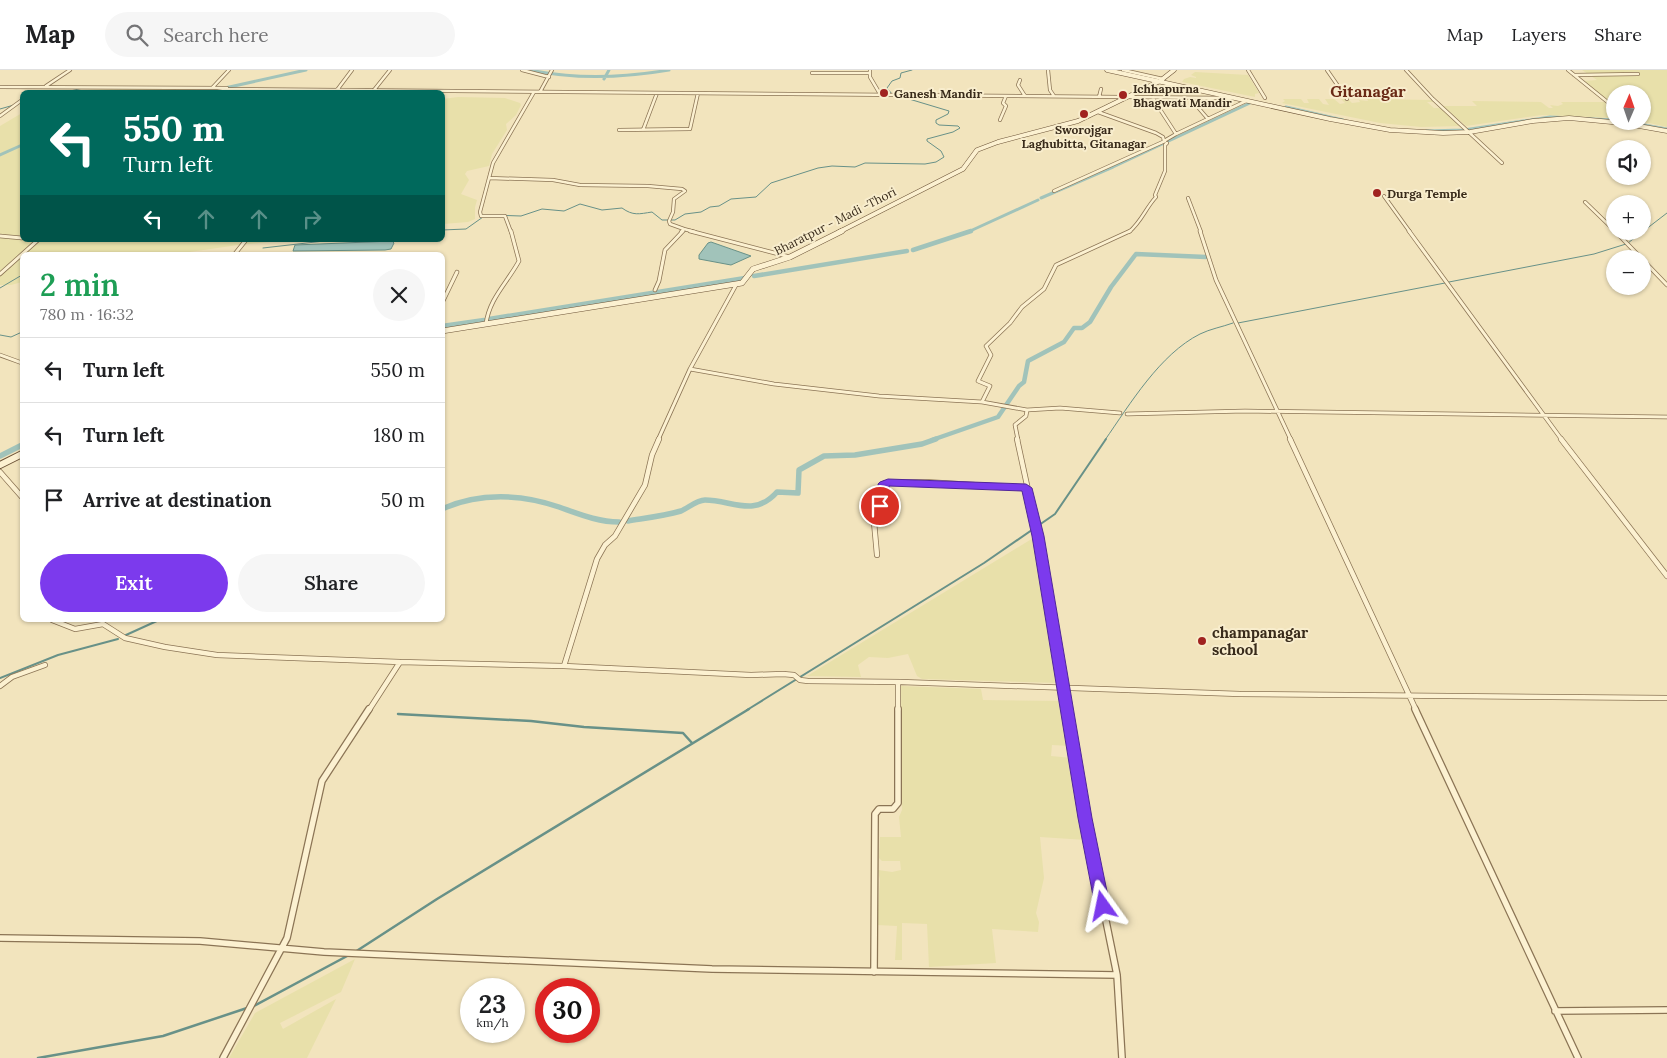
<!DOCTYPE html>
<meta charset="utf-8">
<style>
:root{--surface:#fff;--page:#f6f6f6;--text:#202124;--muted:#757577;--line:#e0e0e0;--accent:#7c3aed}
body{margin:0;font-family:Lora,serif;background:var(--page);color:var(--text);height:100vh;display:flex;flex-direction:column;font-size:19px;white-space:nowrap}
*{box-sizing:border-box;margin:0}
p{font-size:16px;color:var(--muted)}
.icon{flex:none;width:28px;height:28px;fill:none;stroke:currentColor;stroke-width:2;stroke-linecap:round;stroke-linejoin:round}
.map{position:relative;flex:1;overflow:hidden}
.drawer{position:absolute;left:20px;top:182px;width:425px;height:370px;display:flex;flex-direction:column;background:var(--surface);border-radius:8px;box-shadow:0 1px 4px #0004}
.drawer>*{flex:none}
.banner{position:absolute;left:20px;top:20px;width:425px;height:152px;border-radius:8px;box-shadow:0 1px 4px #0004;background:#00695c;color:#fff;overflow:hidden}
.needle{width:32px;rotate:2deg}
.buttons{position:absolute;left:1606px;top:15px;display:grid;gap:10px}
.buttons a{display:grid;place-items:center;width:45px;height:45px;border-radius:50%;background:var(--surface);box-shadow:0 1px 4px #0004;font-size:25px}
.speed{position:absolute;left:460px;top:908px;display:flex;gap:10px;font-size:25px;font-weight:700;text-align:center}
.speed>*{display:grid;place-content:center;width:65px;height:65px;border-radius:50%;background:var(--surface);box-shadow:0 1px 4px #0004;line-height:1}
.speed small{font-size:12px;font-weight:400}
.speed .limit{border:8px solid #d22;background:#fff;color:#111}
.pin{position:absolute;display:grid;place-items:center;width:42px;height:42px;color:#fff;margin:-21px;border:2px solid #fff;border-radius:50%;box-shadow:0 1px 5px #0007}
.me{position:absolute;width:55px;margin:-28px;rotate:348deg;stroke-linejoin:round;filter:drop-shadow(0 0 4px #0008)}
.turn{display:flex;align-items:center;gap:18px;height:105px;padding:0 20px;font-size:22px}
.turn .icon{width:65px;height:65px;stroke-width:2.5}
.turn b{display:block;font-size:35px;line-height:42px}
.lanes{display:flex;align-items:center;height:48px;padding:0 20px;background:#0003;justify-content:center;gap:25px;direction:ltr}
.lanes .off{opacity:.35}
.round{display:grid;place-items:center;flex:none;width:52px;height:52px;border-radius:26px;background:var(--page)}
.summary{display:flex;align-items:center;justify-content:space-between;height:85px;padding:0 20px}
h1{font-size:30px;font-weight:600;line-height:38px;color:#1e9e55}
.button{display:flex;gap:10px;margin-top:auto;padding:10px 20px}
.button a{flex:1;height:58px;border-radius:30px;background:var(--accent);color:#fff;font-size:20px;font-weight:600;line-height:58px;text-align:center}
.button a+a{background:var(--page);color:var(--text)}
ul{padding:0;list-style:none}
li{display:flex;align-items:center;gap:15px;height:65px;padding:0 20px;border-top:1px solid var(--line)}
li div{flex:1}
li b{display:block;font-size:19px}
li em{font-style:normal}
header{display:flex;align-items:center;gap:30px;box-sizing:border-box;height:70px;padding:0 25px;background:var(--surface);border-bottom:1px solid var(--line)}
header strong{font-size:24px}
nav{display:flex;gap:28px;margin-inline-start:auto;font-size:18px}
.search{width:350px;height:45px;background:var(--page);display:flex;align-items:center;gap:12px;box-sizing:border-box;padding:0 18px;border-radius:28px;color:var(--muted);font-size:19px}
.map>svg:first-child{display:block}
.farmland{fill:#e8e0aa}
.water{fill:#a1c3ba;stroke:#689188}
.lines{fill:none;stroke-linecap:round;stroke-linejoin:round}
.stream-far2{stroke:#689188;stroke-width:1}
.stream-far1{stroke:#689188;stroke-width:2}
.stream{stroke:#689188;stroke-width:2.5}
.canal-far2{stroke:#a1c3ba;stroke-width:3}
.canal-far1{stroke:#a1c3ba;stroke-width:4.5}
.canal{stroke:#a1c3ba;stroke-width:5.5}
.street-far3-casing{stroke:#8b7455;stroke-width:4}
.street-far2-casing{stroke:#8b7455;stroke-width:4.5}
.street-far1-casing{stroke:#8b7455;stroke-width:6}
.street-casing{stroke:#8b7455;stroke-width:8}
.secondary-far2-casing{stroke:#6d5438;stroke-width:5}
.secondary-far1-casing{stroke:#6d5438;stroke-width:6}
.secondary-casing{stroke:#6d5438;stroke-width:8}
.street-far3{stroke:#fcf1d1;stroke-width:2.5}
.street-far2{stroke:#fcf1d1;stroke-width:3}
.street-far1{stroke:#fcf1d1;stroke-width:4.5}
.street{stroke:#fcf1d1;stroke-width:5.5}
.secondary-far2{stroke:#fcf1d1;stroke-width:4}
.secondary-far1{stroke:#fcf1d1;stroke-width:5}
.secondary{stroke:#fcf1d1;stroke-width:6}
.route{fill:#7c3aed;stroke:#51269a}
.poi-dot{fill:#a0221f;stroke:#f8edcd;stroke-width:2}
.labels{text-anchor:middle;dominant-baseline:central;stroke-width:4;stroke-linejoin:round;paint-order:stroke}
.far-poi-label{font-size:12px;font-weight:bold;fill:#392b1b;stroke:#f8edcd;text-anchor:start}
.far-street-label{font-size:12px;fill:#392b1b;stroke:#f8edcd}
.poi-label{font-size:15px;font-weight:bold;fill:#392b1b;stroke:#f8edcd;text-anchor:start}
.far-district-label{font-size:16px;font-weight:bold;fill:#6a2a16;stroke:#f8edcd}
</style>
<header>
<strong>Map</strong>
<div class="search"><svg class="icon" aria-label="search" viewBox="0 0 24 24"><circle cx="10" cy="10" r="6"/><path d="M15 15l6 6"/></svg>Search here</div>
<nav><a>Map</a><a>Layers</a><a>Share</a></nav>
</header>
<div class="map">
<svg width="1667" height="988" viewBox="0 0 1667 988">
<rect width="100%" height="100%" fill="#f2e4bd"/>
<path class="farmland" d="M1582,0H1667V57L1640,51H1642V24H1615V37L1584,11L1597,10Z
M1195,2L1248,5L1259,23L1255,24V27L1182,12L1184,9L1190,7L1196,8V7L1191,5Z
M111,19H192L204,22H71L84,20Z
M458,27L505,28L520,33L521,35L516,45L506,54L507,60L492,84L489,96L467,101L465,104L469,110L461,124L477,130L475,137V149L468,152L443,154V29Z
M1283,29H1301L1304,33H1309L1307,29H1319L1323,34L1329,35L1325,29H1334L1340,34L1345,33L1341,29H1348L1352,33L1360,32L1359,30L1368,31L1367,29L1433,30L1435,32H1427L1434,38H1441L1461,56L1421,57L1380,53L1282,33L1285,31Z
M1472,31L1541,32L1549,38H1553L1550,35L1558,36L1563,34L1561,32H1604L1615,39V48L1542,45L1466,56L1443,36H1477Z
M22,43V170H291L238,175L169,185H22V212L11,215H0V56Z
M1035,467L1060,611L1058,613L922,609L917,606L908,584L888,588L869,587L858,595L861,607L807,606Z
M901,616L981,619L983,630L1062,631L1070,676L1052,675L1051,686L1072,688L1086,770L1040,767L1044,808L1036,843L1039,852L1038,862L992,859L996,893L929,897L927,854L902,853V890H895L897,856L877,855L880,810L878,800L892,802L901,800L900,791H882L879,788L880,767H901L899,747L902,740Z
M355,889L341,922L280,953L283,959L336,929L307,988H229L255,943Z"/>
<path class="water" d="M392,171L394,173L391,179L385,180L293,181L295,175Z
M711,172L751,186L731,195L699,189V185L708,173Z"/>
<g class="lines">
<path class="stream-far2" d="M66,22L83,18
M892,24L887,18L892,11L900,8L901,3L912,0
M0,39L14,35
M492,145L521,146L542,139L564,141L580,134L602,140L622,138C633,146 639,144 652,142L662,150H675L685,144L701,142L710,137L719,136L731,129L756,127L771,113L818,98L832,96L855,97L865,93L925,94L936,92L944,87L941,81L927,71V69L953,62L960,58L958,56L939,55L936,53V50L948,44L949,41L899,26
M442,160L466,159L483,147
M1628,173L1667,143
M263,178L333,170H380
M1449,212L1594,184L1626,174
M0,218L22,205
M1238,253L1445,213
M0,265L11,267L22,262
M1105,370C1130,334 1160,284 1200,264C1210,259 1222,257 1233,253"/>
<path class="stream-far1" d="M126,565L159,550
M0,608L58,585L118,569
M747,640L984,493L1055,444L1106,369"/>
<path class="stream" d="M398,644L531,651L584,657L683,663L692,673
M355,882L437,829L749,639
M254,936L349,885
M38,988L163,966L247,938"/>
<path class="canal-far2" d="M530,0C577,10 622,8 669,0
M604,9L609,0
M207,22L306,0
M1286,37L1343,50
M1622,51L1667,59
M1426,61L1464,60L1550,47L1615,50
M0,85L22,75
M1041,128L1113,97L1250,33
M968,162L1038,130"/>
<path class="canal-far1" d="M913,180L971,161
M754,206L907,181
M489,249L745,208
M442,256L484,250
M932,370L998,347L1019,316L1024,312L1028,291L1064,272L1074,258H1082L1090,252L1111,217L1136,184L1206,187"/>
<path class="canal" d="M0,386L22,375
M442,439C479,422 522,424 559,437C579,444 598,452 619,452
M628,451C646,448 663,446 681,441C688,438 697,430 705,430C732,430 754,448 777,422L798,423L799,400L824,386L855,385L922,374L936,369"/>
<defs>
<path id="street-far3" d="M522,0L549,7
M870,0V7L880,24
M1048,0L1050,20L1054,26
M1123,0L1163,9
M1248,0L1265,28
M1327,0L1347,29
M1406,0L1433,29L1502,93
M1568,0L1615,38
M812,3H869
M1574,5L1638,4
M1020,10L1018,15L1025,26
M46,16L70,0
M0,17L227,18
M212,18L229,0
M228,19L1230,28
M337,20L352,0
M374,20L390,0
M212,22L226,20
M540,22L552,0
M1099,27L1101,19
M1190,28L1208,49
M1098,42L1156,63L1163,67L1164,71L1176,64L1152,27
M0,46L22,30
M1000,50L1006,36L1003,33L1006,26
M619,60L690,59L698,23
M643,60L657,23
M1176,64L1246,31
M489,108L553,110L580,115L648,116L682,119L685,121L674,129L673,142L669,151L670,154L684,159
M1054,121L1165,71
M1384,126L1410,162
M1188,128L1201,162
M1585,132L1615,161
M511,162L505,146H481L480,142L493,93L534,22
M681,162L684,159L695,162
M1129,162C1142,151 1145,139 1156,127L1155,125L1165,101V75L1167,73"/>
<path id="street-far2" d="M690,161L790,187
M1200,161L1216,210L1291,370
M1409,161L1562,370
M1615,161L1667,215
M0,166L22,168
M234,185L246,170
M0,204L38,170
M655,220L659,211L665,180L683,161
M442,233L457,202
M486,254C489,229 507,213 519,191L511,161
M0,285L22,293
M690,299L774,314L879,326L982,332
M1027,340L1060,338L1120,343
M1127,344L1245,341L1667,347
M658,370L690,299L736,215
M1018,370L1015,355L1026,346L1027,340L982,332L990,316L978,311L991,285L986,276L1010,253L1022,237L1044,219L1056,195L1130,161"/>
<path id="street-far1" d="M659,369L652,385L645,415L615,466L605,475L597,489L564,596L751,605L783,604L794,605L800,610L808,611L901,612L1240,624L1667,628
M1017,369L1038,466L1067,640
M1290,369L1416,640
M1561,369L1667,506
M0,402L22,427
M877,485L873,441L884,434L885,413L925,412L1026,418
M52,550L75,559L103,554L125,568L165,577L217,585L400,592
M898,612V640
M0,616L12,607L45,595
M369,640L400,592L564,596"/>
<path id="street" d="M1067,639L1085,748L1117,905L1122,988
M1415,639L1578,988
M0,868L200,871L324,882L712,899L1117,905
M874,902L875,744L879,739H893L898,733V639
M1555,941L1667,940
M223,988L287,868L322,711L369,639"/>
<path id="secondary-far2" d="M1107,0L1330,49L1390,60L1443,63L1470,62L1533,51L1569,48L1622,53L1667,61
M839,162L963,99L977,80L998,72L1078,51L1160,11L1174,0"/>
<path id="secondary-far1" d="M442,261L742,213L753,199L790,187L842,161"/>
<path id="secondary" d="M0,395L22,384"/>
</defs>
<use href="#street-far3" class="street-far3-casing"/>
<use href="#street-far2" class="street-far2-casing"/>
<use href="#street-far1" class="street-far1-casing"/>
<use href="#street" class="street-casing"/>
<use href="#secondary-far2" class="secondary-far2-casing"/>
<use href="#secondary-far1" class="secondary-far1-casing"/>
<use href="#secondary" class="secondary-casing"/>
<use href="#street-far3" class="street-far3"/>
<use href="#street-far2" class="street-far2"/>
<use href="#street-far1" class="street-far1"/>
<use href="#street" class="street"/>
<use href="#secondary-far2" class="secondary-far2"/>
<use href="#secondary-far1" class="secondary-far1"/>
<use href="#secondary" class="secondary"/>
</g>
<path class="route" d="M888,409L1026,414L1032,418L1044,466L1092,748L1110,836L1108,841L1103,843L1097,841L1095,836L1078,748L1032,466L1022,421L889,416L890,434L884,439H876L875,436L880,429L878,414L880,412Z"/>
<g class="poi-dot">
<circle cx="884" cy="23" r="5"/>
<circle cx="1123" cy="25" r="5"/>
<circle cx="1084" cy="44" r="5"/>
<circle cx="1377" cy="123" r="5"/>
<circle cx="1202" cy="571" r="5"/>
</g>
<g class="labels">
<g class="far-poi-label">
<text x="1133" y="18">Ichhapurna<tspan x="1133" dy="14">Bhagwati Mandir</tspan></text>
<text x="894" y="23">Ganesh Mandir</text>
<text x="1084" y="59" text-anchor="middle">Sworojgar<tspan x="1084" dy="14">Laghubitta, Gitanagar</tspan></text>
<text x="1387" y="123">Durga Temple</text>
</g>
<g class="far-street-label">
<text transform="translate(835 151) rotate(-27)">Bharatpur - Madi -Thori</text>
</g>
<g class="poi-label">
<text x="1212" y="562">champanagar<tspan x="1212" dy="17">school</tspan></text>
</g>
<g class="far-district-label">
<text x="1368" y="21">Gitanagar</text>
</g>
</g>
</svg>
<div class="buttons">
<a><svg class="needle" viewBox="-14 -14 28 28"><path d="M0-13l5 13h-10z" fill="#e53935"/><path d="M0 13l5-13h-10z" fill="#757577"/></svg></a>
<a><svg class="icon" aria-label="sound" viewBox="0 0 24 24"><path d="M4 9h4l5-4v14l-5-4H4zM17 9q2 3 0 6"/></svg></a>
<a>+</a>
<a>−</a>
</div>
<div class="speed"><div>23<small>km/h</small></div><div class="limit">30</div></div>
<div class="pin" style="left:880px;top:436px;background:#d93025"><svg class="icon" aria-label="arrive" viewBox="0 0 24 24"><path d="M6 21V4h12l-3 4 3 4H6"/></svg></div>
<svg class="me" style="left:1103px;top:836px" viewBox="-20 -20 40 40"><path d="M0-17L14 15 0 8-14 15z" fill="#7c3aed" stroke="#fff" stroke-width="4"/></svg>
<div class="banner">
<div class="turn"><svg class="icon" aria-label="left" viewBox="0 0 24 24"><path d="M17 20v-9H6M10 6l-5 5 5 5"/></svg><div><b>550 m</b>Turn left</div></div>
<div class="lanes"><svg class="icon" aria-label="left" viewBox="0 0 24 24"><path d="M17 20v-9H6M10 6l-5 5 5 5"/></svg><svg class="icon off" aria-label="ahead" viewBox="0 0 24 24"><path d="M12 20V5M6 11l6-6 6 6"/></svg><svg class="icon off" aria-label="ahead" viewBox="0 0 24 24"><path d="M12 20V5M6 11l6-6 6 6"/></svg><svg class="icon off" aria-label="right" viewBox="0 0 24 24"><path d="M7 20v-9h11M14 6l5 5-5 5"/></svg></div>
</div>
<section class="drawer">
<div class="summary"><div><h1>2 min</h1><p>780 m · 16:32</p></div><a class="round"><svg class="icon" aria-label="close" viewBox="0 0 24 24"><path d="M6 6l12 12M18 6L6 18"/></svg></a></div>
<ul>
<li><svg class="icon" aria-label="left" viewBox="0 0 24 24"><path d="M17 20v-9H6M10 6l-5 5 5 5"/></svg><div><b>Turn left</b></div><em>550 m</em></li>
<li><svg class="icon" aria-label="left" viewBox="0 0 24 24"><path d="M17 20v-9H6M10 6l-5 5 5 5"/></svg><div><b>Turn left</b></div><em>180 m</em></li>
<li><svg class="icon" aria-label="arrive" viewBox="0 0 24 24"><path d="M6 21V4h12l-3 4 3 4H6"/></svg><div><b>Arrive at destination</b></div><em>50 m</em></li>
</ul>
<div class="button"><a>Exit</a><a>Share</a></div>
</section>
</div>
